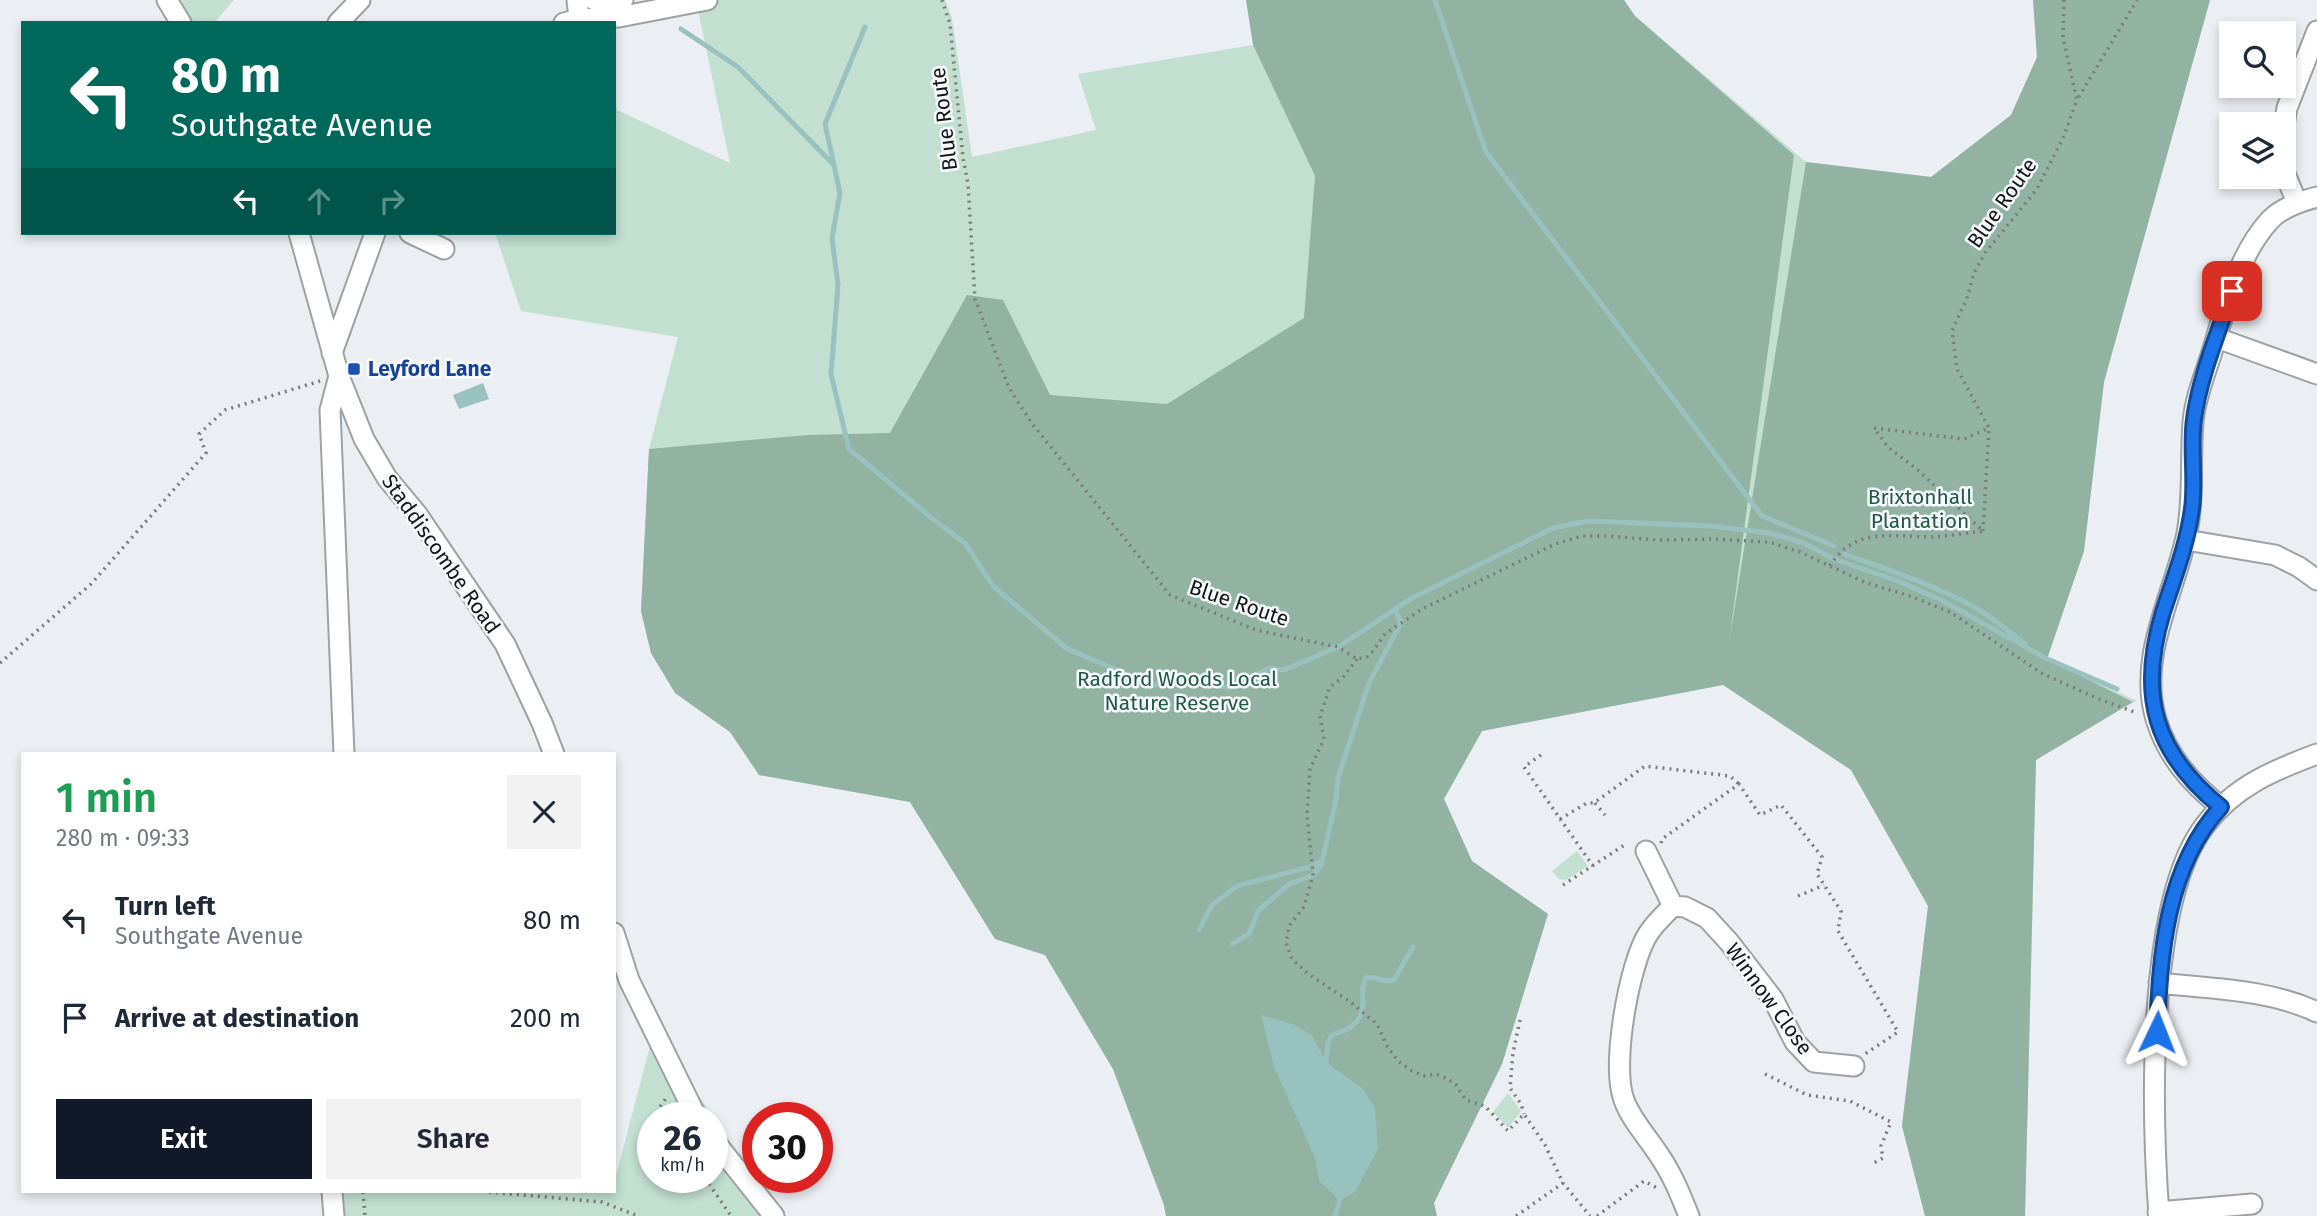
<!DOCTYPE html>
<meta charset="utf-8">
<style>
:root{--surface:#fff;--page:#f2f2f3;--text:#1f2937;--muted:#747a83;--accent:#111827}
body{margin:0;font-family:"Fira Sans",sans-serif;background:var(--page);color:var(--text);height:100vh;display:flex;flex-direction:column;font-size:26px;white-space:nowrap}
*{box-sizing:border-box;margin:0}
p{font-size:23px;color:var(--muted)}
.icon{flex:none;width:38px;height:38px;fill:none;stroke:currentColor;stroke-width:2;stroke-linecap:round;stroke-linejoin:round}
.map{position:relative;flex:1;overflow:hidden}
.side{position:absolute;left:21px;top:752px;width:595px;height:441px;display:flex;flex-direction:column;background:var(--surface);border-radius:0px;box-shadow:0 4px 10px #0003}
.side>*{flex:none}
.guide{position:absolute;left:21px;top:21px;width:595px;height:214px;border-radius:0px;box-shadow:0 4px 10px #0003;background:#00695c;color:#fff;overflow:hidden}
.fabs{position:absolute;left:2219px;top:21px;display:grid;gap:14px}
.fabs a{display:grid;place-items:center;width:77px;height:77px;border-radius:0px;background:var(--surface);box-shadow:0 4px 10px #0003;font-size:35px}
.speed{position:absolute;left:637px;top:1102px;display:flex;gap:14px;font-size:35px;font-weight:700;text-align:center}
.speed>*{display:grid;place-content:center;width:91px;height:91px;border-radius:50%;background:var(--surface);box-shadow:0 4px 10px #0003;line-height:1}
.speed small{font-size:18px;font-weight:400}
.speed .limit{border:10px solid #d22;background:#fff;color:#111}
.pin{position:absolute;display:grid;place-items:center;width:60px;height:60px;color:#fff;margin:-30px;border-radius:14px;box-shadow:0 4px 10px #0006}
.me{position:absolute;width:77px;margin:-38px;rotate:2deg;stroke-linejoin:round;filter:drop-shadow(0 0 5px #0008)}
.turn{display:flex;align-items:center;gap:24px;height:147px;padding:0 35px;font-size:32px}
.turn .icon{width:91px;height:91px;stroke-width:2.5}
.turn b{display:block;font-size:49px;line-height:60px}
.lanes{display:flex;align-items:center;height:66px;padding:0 35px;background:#0003;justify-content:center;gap:35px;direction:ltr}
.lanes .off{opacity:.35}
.round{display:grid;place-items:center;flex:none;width:74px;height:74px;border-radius:0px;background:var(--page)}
.overview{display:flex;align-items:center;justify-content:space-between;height:119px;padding:0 35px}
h1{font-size:42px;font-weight:600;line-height:52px;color:#1e9e55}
.cta{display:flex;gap:14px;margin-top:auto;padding:14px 35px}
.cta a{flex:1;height:80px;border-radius:0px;background:var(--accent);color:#fff;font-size:28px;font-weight:600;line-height:80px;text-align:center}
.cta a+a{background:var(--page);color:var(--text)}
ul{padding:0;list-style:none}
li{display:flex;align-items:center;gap:21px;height:98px;padding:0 35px}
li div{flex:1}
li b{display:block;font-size:26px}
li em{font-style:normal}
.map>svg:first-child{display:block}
.green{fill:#c2dfd0;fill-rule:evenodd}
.forest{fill:#92b3a2}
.water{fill:#98c1c0}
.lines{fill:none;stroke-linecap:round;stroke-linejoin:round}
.stream{stroke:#98c1c0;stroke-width:5}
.minor-casing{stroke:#9ea2a5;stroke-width:23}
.path{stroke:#797b7d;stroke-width:3.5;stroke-dasharray:2 5;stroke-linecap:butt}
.minor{stroke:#fff;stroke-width:19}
.route-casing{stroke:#114b97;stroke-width:18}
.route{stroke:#1a73e8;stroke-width:12}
.transit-dot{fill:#1a4fb4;stroke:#f8fbfe;stroke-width:2.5}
.labels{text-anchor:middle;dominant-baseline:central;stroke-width:5;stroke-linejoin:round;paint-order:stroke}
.street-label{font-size:21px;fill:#141516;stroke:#f8fbfe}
.transit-label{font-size:21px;font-weight:bold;fill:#164399;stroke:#f8fbfe;text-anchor:start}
.park-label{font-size:21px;fill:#1f5a42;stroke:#f8fbfe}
</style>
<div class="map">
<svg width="2317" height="1216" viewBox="0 0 2317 1216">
<rect width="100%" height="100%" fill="#ebeef2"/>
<path class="green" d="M167,0H234L214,23H181Z
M696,0H945L952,18L972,157L1096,130L1078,74L1253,45L1315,176L1309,266L1336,281L1624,0L1635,16L1806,162L1931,177L2011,115L2037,57L2033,0H2210L2104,382L2084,551L2047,659L2137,701L2106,713L2036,760L2025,1216H1925L1902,1126L1928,906L1851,770L1723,685L1482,731L1444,799L1472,861L1548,914L1502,1064L1434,1203L1437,1216H1166L1164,1205L1113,1069L1045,955L995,939L910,802L759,775L730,732L675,693L651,653L641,611L649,449L678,337L521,311L495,233H614V97L617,110L730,163Z
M1577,851L1588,866L1566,880L1559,879L1552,871Z
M654,1031L781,1216H335L338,1192H614V1183ZM653,1118H712V1178H653Z
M1508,1093L1521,1111L1508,1128L1493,1112Z"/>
<path class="forest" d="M1246,0H1624L1635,16L1794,155L1729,643L1806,162L1931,177L2011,115L2037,57L2033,0H2210L2104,382L2084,551L2047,659L2133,702L2036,760L2025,1216H1925L1902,1126L1928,906L1851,770L1723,685L1482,731L1444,799L1472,861L1548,914L1502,1064L1434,1203L1437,1216H1166L1164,1205L1113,1069L1045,955L995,939L910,802L759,775L730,732L675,693L651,653L641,611L649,449L808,435L890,433L967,295L1003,300L1050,395L1167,404L1304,318L1315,176L1253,45Z"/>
<path class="water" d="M483,383L489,399L459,409L453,395Z
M1261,1015L1292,1024L1312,1035L1326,1062L1363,1089L1375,1108L1378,1149L1355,1192L1340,1200L1319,1181L1315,1158L1274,1067Z"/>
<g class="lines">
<path class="stream" d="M1435,0L1486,152L1762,516L1834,546
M865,27L825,124L840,193L832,238L838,285L831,374L849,449L934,520L965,543L993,586L1066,648L1153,686L1171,678L1231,688L1269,668L1284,670L1338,647L1412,598L1553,528L1588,521L1711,526L1770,533L1803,543L1834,559L1898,581L1943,601L2047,659
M681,29L738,67L833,164
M1844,554C1889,570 1935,585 1976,608C1993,618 2009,632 2025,644
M2045,658L2117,689
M1199,930L1212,905L1237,886L1313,866L1323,859
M1232,944L1249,934L1258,911L1289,884L1313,875L1321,866L1336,800L1338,778L1369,683L1401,623L1395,609
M1326,1062L1328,1043L1331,1036C1337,1032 1347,1031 1352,1026C1372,1010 1356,991 1367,977C1377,977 1384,983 1394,980L1413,947
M1335,1216L1340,1200"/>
<defs>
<path id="minor" d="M167,0L181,23
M577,0L579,19
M594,0L616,2L623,0
M338,23L360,0
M564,23L579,19L619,17L707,0
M2284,125L2287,108L2317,31
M2284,171L2297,203
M299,233L339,376L364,439L387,478L417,514L505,644L542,723L554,754
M410,233L444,249
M2217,338L2317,374
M332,353L375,233
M339,376L330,410L344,754
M2186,540L2275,555L2299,567L2317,580
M2221,807C2191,783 2167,756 2156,719C2137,656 2175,593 2187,533C2194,496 2190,459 2193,422C2195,399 2204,377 2211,355C2225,310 2237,256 2270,220C2281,208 2302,201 2317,197
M1646,851L1673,906L1685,907L1707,918L1729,942L1773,999L1795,1042L1814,1062L1854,1066
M1673,906C1664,915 1655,923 1648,934C1629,964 1611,1065 1624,1100C1631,1120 1650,1140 1661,1158C1673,1176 1681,1196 1689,1216
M614,933L629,980L697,1118
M2159,983C2212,989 2268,989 2317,1012
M712,1138L774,1216
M332,1192L334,1216
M2158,1212L2252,1204
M2159,1216C2152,1120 2145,900 2206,824C2235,786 2274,770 2317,754"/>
</defs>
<use href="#minor" class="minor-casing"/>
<path class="path" d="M942,0L950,24L963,158L968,184L975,299L1009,388L1033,425L1170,595L1256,630L1338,647L1357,659L1367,657L1373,651L1385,634L1422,609L1555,544L1582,536H1608L1657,540L1713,539L1769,542L1800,552L1864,582L1910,596L1950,612L2043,674L2099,699L2137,713
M2064,0L2063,38L2077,100L2137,0
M1983,531L1989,428
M1830,566C1854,526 1894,537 1934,537C1950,536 1967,533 1983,531L1919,471L1888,447L1874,428L1964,439L1989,428L1957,369L1952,331L1967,298L1974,273L1985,253L2037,189L2063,138L2077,100
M1357,659L1343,677L1330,687L1320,716L1324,739L1310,769L1307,815L1313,875L1304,907L1289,926L1286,943L1292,959L1307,973L1349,1001L1377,1024L1387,1046L1398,1061L1412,1071L1425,1076L1436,1074L1448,1079L1456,1085L1466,1100L1485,1106L1508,1131L1524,1114L1545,1145L1563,1183L1590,1216
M0,663L91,584L206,453L199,434L225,410L320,381
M1541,755L1524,767L1593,866
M1595,803L1605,815
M1560,819L1587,803H1594L1645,766L1730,776L1739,784
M1661,843L1662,839L1739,784L1760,815L1781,805L1822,857L1817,874L1841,911L1838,931L1898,1032L1865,1054
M1563,885L1626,844
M1798,896L1824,885
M1520,1020L1513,1053L1510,1088L1521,1104L1524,1114
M1765,1074L1807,1095L1850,1101L1891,1122L1881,1146L1883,1158L1872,1164
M666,1118L659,1108L667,1097
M705,1178L731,1216
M363,1192L365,1216
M489,1192L602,1202L638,1216
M1516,1216L1563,1183
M1597,1216L1644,1181L1657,1188"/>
<use href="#minor" class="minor"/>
</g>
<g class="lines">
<defs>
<path id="route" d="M2157,1032C2160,955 2166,867 2221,807C2154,753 2138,694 2163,612C2174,578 2187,545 2192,509C2196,480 2190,448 2194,419C2200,375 2219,332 2232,291"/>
</defs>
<use href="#route" class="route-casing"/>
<use href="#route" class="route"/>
</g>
<rect class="transit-dot" x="347" y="362" width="14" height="14" rx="3.5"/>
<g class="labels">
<g class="street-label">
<text transform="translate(944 119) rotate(-97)">Blue Route</text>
<text transform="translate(2002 203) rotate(-55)">Blue Route</text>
<text transform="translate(441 554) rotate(55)">Staddiscombe Road</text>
<text transform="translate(1239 603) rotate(19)">Blue Route</text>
<text transform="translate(1769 999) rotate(54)">Winnow Close</text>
</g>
<g class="transit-label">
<text x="368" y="369">Leyford Lane</text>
</g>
<g class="park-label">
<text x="1920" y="497">Brixtonhall<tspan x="1920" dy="24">Plantation</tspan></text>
<text x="1177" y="679">Radford Woods Local<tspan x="1177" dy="24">Nature Reserve</tspan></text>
</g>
</g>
</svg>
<div class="fabs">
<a><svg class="icon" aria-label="search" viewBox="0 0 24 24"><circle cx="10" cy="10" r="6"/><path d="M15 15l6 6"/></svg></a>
<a><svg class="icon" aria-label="layers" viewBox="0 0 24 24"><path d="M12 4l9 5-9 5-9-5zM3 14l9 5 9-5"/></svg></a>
</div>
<div class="speed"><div>26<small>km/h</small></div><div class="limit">30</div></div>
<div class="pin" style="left:2232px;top:291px;background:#d93025"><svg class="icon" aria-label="arrive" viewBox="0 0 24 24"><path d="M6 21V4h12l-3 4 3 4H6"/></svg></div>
<svg class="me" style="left:2157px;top:1032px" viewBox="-20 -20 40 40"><path d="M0-17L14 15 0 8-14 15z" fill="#1a73e8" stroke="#fff" stroke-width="4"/></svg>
<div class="guide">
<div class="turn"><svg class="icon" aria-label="left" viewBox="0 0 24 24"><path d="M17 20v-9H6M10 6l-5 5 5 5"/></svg><div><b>80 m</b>Southgate Avenue</div></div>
<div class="lanes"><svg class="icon" aria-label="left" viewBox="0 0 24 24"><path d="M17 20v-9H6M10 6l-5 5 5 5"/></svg><svg class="icon off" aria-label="ahead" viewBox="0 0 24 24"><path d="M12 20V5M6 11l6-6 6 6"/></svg><svg class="icon off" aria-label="right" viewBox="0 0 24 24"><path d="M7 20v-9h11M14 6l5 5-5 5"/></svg></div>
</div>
<section class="side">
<div class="overview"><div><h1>1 min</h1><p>280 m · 09:33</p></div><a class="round"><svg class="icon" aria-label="close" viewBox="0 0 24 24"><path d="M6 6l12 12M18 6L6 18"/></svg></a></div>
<ul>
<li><svg class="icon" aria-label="left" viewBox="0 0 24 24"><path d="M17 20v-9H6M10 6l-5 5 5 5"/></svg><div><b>Turn left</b><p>Southgate Avenue</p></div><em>80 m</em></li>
<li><svg class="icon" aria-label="arrive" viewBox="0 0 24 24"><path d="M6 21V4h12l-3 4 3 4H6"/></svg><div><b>Arrive at destination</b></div><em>200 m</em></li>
</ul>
<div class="cta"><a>Exit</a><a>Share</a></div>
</section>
</div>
